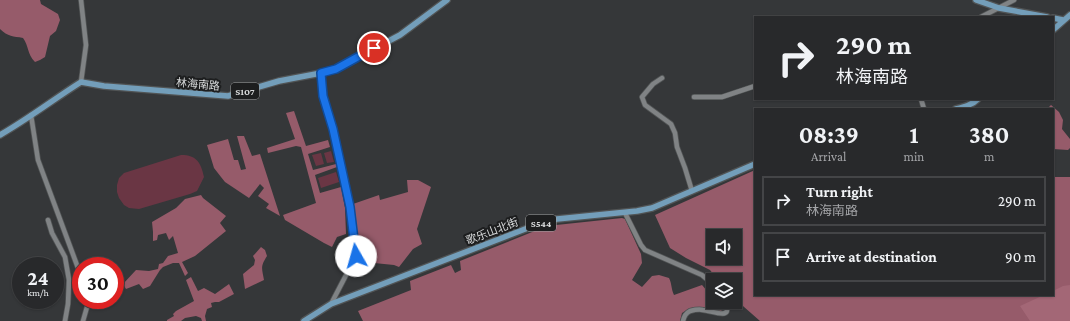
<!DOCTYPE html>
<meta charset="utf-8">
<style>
:root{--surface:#28292b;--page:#343537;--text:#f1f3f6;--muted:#a5a6a9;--line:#444547}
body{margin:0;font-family:"Crimson Pro","Noto Sans SC",serif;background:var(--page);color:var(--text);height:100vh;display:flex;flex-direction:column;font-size:15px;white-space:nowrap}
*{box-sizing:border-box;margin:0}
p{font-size:13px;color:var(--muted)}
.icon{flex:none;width:22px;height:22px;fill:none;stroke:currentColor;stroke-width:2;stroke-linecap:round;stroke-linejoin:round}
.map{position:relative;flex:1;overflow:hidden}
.details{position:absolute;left:754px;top:108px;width:300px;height:188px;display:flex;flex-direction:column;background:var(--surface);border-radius:0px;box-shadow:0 1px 3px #0004,0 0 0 1px var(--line)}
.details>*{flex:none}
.guide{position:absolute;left:754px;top:16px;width:300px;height:84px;border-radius:0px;box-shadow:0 1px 3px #0004,0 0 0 1px var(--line);background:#28292b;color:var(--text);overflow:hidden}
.fabs{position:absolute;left:706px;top:229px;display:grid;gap:8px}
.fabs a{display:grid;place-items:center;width:36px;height:36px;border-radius:0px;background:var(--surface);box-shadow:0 1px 3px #0004,0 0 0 1px var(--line);font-size:20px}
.speed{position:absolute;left:12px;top:257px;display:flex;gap:8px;font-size:20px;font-weight:700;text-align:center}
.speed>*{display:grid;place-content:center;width:52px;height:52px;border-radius:50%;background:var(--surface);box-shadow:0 1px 3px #0004,0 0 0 1px var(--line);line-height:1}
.speed small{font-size:10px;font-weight:400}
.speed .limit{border:6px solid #d22;background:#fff;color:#111}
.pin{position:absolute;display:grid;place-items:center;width:34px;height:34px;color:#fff;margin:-17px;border:2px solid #fff;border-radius:50%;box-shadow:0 1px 4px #0007}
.me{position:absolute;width:44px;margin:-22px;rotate:353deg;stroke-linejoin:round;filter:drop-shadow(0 0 3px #0008)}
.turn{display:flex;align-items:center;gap:14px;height:84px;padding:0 16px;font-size:18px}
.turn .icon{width:52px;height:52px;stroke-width:2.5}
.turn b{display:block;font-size:28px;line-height:34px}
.eta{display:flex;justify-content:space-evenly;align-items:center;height:68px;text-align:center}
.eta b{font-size:24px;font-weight:700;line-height:28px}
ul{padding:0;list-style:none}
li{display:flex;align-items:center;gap:12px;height:50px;margin:0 8px 6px;padding:0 8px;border:2px solid var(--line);border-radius:0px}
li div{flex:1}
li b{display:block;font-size:15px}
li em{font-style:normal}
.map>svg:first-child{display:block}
.green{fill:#6a3644}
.forest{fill:#965b6a;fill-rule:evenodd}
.water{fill:#a36776}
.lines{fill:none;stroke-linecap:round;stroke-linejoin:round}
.minor-casing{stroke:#515455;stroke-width:6}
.major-casing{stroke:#515455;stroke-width:8}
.minor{stroke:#808385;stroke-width:4.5}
.major{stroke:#739eba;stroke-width:5.5}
.route-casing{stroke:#114b97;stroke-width:10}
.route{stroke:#1a73e8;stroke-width:7}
.labels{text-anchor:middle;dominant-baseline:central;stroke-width:4;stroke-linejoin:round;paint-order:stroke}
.shield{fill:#1d1e1f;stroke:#a1a2a3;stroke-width:1}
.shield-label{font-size:10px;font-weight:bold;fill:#d9dbdc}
.street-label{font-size:11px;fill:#d9dbdc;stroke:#1d1e1f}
</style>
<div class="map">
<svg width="1070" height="321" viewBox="0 0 1070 321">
<rect width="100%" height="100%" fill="#353739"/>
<path class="green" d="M331,151L334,162L327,163L324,153Z
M321,153L324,164L316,166L312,155Z
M181,155C197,155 201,163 204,177L197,191L190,194L139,209L129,208L124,205L119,198L117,192V185L119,178L124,173Z
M336,172L339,182L321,188L318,178Z"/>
<path class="forest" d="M0,0H40L41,4L58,14L60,20L56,31L50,36L45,57L40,60L35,62C27,54 29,46 23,38C13,36 8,37 0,29Z
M1051,105L1059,112L1063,120L1062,129L1070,139V148L1068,150L1053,149V109H1047Z
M294,111L306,146L328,140L330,147L308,154L313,170L336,164L337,167L315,175L320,193L341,187L345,208L346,234L337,237L332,247L324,243L285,220L283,215L316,203L301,147L296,146L268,153L267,148L295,139L286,113Z
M237,136H244L252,156L260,154L280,216L266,208L269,204L258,196L264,188L260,184L249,198L225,182L221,177L214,168L207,145L228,139L234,160H238L241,170L246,169Z
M755,170V295H1053V177H1070V321H760L735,299V280H718L710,270L686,258L670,248L655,215ZM713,236H735V258H713Z
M407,180H418L431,187L417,229L422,244L413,249L399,267L394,265L374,263L359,260L353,204L379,195L380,200L408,192Z
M201,195L203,198L226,216L220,223L226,231L195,256L182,262L188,273L185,276L179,263H173L163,267L160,270L150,286L143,289L139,284L126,289L123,284L136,270L149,271L158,269L159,264L163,263L168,256L178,253L173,236L169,240L166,233L158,235L157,240L153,241V232L152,222L176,208L185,199Z
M622,218L625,219L641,254L642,263L632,280L642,287L652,276L659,275L669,278C672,284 671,289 674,295L702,285L713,298V302H716L721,309L722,312L720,313L702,307L690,308L682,313L680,321H363L358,311L411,290L410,281L451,265L455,273L461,270L460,261L547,226Z
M261,247L265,250L267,256C260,267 262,268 264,280L245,289L243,274L254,265L255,260L253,256Z
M191,277L198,291L204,288L215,294L229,284L234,294L219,302H215L211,303L212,307L207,309L205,316L206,321H202L201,318L196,316L185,318L181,321H167V320L174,316L173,314L176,311L194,301L186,280Z"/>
<path class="water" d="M1070,285V321H1030L1020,306L1044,295H1053V291L1063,286Z"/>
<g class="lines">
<defs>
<path id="minor" d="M981,17L1014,0
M321,73L323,96L333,129L351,207L356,256L331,304
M662,78L653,84L642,97L645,105L671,124L675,133L677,147L685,168L692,191
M81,82L86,45L81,0
M694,97H722L755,86
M921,99L924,109
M31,115L38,160L81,276
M625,213L641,245L645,250L702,275L709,281L713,287
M48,220L52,233L65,257L69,280L68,304L65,321
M83,321L89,300
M683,321C684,316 686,313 690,311C694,310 699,309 703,310C713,311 735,321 724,302"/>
<path id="major" d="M976,0L999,8L1047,17
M1053,18L1063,20
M1053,30L1070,15
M956,109C964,107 972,105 978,99
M0,135C28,119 54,99 81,82L104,86L228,96L279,81L321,73L336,69L400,35L447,0
M304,321L331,304L546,221L557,219L637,211L652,208L755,164"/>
</defs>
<use href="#minor" class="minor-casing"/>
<use href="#major" class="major-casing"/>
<use href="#minor" class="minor"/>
<use href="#major" class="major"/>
</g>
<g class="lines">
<defs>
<path id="route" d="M356,256L350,207L333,129L323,96L321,73L336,69L374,48"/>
</defs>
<use href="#route" class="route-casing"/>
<use href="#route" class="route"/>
</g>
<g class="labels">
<g class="shield">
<rect x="231" y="83" width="28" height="16" rx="3"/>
<rect x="526" y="215" width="30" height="16" rx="3"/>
</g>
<g class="shield-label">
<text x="245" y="91">S107</text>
<text x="541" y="223">S544</text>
</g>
<g class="street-label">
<text transform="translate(198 84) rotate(5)">林海南路</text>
<text transform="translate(492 231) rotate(-21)">歌乐山北街</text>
</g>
</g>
</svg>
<div class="fabs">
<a><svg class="icon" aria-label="sound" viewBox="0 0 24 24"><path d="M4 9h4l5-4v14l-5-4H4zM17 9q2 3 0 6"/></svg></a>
<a><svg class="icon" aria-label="layers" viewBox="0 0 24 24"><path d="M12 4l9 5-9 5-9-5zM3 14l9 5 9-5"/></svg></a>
</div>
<div class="speed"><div>24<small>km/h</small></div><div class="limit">30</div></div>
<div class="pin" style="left:374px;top:48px;background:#d93025"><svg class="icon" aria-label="arrive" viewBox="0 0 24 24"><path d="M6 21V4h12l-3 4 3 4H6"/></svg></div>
<svg class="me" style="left:356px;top:256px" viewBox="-20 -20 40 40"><circle r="19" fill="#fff"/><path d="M0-13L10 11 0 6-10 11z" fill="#1a73e8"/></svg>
<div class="guide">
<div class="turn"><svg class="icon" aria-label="right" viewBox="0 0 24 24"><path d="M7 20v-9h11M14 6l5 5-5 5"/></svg><div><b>290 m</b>林海南路</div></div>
</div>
<section class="details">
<div class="eta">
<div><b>08:39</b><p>Arrival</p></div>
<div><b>1</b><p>min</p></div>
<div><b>380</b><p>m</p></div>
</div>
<ul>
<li><svg class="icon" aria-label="right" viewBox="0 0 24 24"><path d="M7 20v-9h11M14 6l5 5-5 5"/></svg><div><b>Turn right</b><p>林海南路</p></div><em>290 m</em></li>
<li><svg class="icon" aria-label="arrive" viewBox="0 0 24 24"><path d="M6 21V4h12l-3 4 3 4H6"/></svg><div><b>Arrive at destination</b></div><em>90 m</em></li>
</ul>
</section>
</div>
